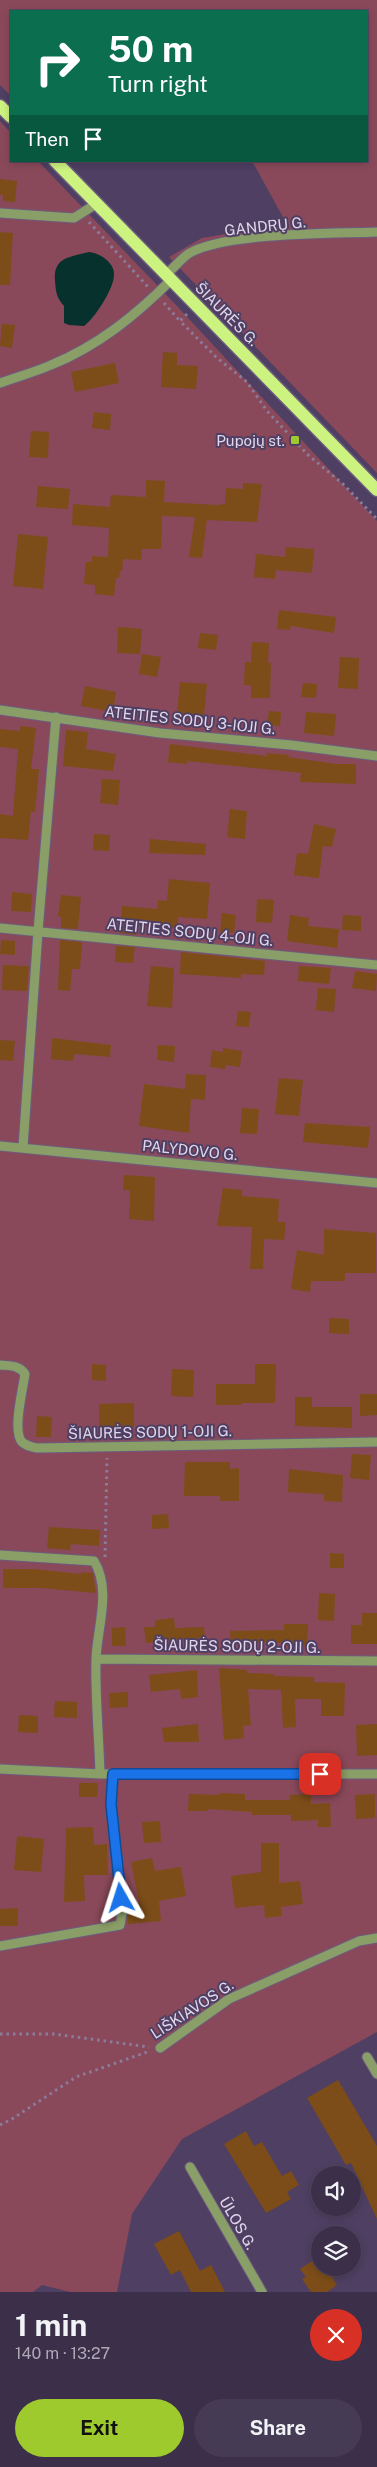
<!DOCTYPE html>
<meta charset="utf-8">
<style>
:root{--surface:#3b2f4a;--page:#463b54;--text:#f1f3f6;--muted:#aca9b5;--line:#544a62;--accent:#9eca2e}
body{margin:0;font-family:"Public Sans",sans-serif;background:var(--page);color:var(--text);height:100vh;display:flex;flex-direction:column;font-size:19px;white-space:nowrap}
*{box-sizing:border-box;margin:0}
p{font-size:16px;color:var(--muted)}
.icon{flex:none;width:28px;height:28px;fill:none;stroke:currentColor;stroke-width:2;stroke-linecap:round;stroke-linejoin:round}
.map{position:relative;height:2292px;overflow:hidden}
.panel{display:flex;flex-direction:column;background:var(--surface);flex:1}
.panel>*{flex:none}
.hud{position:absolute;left:10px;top:10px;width:358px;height:152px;border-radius:0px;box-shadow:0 2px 8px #0003,0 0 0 1px var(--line);background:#0b6e4f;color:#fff;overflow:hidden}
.fabs{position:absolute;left:311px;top:2166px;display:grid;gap:10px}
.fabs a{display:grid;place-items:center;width:50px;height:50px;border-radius:50%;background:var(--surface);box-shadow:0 2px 8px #0003,0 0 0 1px var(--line);font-size:25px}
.pin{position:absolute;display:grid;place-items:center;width:42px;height:42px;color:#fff;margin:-21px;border-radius:10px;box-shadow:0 2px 8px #0006}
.me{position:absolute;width:55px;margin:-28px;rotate:354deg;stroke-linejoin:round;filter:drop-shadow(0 0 4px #0008)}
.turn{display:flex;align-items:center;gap:18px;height:105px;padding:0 15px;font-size:22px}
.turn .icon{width:65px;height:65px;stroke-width:2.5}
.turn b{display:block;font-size:35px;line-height:42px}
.then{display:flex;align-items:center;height:48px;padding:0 15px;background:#0003;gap:10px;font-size:19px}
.round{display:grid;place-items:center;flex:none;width:52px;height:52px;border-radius:26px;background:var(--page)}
.summary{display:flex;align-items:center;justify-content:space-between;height:85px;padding:0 15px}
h1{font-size:30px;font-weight:700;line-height:38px}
.action{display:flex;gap:10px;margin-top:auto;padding:10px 15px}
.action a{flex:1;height:58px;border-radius:30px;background:var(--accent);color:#111;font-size:20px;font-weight:700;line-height:58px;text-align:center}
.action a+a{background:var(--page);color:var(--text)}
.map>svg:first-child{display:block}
.green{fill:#8a495a}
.water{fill:#07312d}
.building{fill:#7c4d19}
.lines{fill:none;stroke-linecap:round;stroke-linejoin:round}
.minor-casing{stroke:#6c5d7e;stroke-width:11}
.major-casing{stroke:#6c5d7e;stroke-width:15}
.path{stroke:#8a7c9a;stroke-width:3;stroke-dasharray:2.5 4;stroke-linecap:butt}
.minor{stroke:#8a9e68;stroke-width:9}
.major{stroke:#ccf280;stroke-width:12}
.route-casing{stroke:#114b97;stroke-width:12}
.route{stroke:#1a73e8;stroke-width:9}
.poi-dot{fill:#9eca2e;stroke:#4f3f62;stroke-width:2}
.labels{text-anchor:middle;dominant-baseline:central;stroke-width:4;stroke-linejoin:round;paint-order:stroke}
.street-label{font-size:15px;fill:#e0d7ec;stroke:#4f3f62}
.poi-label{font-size:15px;fill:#e0d7ec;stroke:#4f3f62;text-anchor:end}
</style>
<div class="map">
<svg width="377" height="2292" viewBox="0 0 377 2292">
<rect width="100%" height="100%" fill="#4f3f62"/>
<path class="green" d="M0,0H377V473L169,257L202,238L243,231L289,228L252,161H366V11H11V96L0,85Z
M0,121L11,133V161H38L176,305L377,521V2032L182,2139L132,2214L117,2292H70L42,2285L33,2292H0Z"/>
<path class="water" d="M89,252C100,253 115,263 114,275C114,289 94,319 84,326L69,325L64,323V306C56,297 56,292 55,281C53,257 70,257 89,252Z"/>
<path class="building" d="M0,179L17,181L15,202L3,201V195H0Z
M0,232L13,233L10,285H0Z
M2,324L15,325L12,348L0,346Z
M163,352L177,353V365L198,366L196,389L161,387Z
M115,363L119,383L75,392L71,372Z
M94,412L111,414L110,430L92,428Z
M31,431L49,432L48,458L29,457Z
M146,480L165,481L164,502L217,505L225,504L226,488L243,489V483L262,484L257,522L207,520L202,558L189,557L195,517L162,516L161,549H142L141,560L123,559L122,571H120L119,578H116L114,596L95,594V585L84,584L86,562H92V556L108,557L109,528L72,525L73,504L110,507L111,495L146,497Z
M38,486L70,489L68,509L36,507Z
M18,534L48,537L43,589L13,586Z
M286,547L314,549L312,573L276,570L275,579L254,577L256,554L285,557Z
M279,610L336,617L334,633L291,626L290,630L277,629Z
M118,627L142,629L140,654L117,653Z
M200,633L218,635L216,650L198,648Z
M252,642L269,643L268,663H271L270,698H251V685H244L245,662H251Z
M142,654L161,657L157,677L139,674Z
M340,657L359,658L358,689L338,688Z
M180,682L207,684L204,715L177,713Z
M303,683L317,684L316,698L301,697Z
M85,686L116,692L113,712L81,706Z
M269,711L281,712L280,726L267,725Z
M306,712L336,714L334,736L304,733Z
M20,726L36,728L31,769H39L35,812L31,811L28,840L0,838V814L13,816L18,749L0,747V729L20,731Z
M66,730L88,732L86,749L116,754L113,771L63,766Z
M170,744L267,756V753L289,755L288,757L336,764H356V784L300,782L301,773L187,761V764L168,762Z
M102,779L120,780L118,805L100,803Z
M230,809L247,811L245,839L227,837Z
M314,824L336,829L332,847L323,846L319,878L294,875L297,853L308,854Z
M94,834L110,835L109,851L93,850Z
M150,839L206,844L205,855L149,853Z
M169,879L210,883L207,919L178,917V928L136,925V935L120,933L122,906L157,909L158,900L167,901Z
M12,892L32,894L31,912L11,911Z
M61,895L81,897L78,929L61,928V917L58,916Z
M257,899L274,900L272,923L256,922Z
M222,913L236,915L234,933L220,932Z
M290,915L309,918L308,926L339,929L337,948L287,941Z
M343,915L361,916V931L342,930Z
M1,940L15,941V955L0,954Z
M60,940L82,942L80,969H72L70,991L58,990Z
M116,946L135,947L133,963L115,962Z
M181,952L265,961L264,975L241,974V978L180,974Z
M3,965L29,966L27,991L2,990Z
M151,966L174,968L172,1008L147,1006Z
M299,966L331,968L329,984L298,981Z
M355,971L377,974L376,991L352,988Z
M318,988L336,989L334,1012L316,1010Z
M238,1011L251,1012L249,1027L236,1026Z
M52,1038L111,1045L110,1057L74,1054L73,1061L51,1059Z
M0,1040L15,1041L13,1061L0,1060Z
M158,1045L175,1046L174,1062L157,1060Z
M223,1048L242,1051L240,1067L226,1065L225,1069L210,1067L212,1050L223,1052Z
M186,1074L206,1075L205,1100L191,1099L189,1133L139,1126L144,1084L185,1089Z
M279,1078L303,1080L299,1116L275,1114Z
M242,1108L259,1109L257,1134L240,1133Z
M305,1123L370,1127L368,1148L303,1142Z
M124,1175L155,1177L154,1221L129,1219L130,1190H123Z
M223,1188L242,1190V1196L279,1199L278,1222H286L284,1240L264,1239L263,1269H250L252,1227L217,1226Z
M324,1229L376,1233V1273H345V1281H311L310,1292L291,1289L297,1250L324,1255Z
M329,1318L349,1319V1334L329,1333Z
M92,1364L106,1365V1381L92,1380Z
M255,1364H276L275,1403H242V1405H216V1384H255Z
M172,1369L194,1370L193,1397L171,1396Z
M360,1394H377V1415L360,1416Z
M295,1397H312V1407H352V1428L295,1426Z
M134,1403V1427H99V1404Z
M37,1416L52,1417L51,1437H36Z
M352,1454L371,1455L369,1480L350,1478Z
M185,1462H230V1469L239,1468V1501H220V1496H184Z
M289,1469L343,1475L342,1502L324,1501V1494L288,1492Z
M168,1514L169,1528L152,1529V1515Z
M49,1527L100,1530L99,1546L71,1544L70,1550L47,1548Z
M330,1553L344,1554V1568H330Z
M3,1569H34L81,1574V1572L93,1573L96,1593L41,1588H3Z
M319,1593L335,1594L334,1621L318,1620Z
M362,1613H377V1644H351V1625H362Z
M174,1618L175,1628L204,1627L205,1637L197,1638V1647H185L184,1639L146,1643L144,1627H155V1620Z
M284,1624H308L307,1646H284V1643L261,1642L231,1643L230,1631L284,1630Z
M125,1627L126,1646H112V1628Z
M219,1668L247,1670V1673L274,1674V1676L314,1677V1682L345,1683L344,1716H321V1699H295L296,1727L283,1728L281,1690L248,1689L251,1725L243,1726L244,1738L224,1740Z
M197,1670L198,1697L181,1699L180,1689L151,1692L149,1675Z
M128,1692V1707L110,1708L109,1693Z
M55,1701L77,1702V1718L54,1717Z
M19,1715L38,1716V1733L18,1732Z
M198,1724L199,1742H164L162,1728Z
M377,1724V1755L357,1756L356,1725Z
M79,1783H98L97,1797H79Z
M220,1793L245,1794V1800H290V1795L311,1794V1804L330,1803L331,1827H318V1820L291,1821V1815H252V1812L208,1809V1811H188L189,1794L220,1795Z
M375,1794V1818L356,1819L355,1795Z
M160,1821L161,1842L144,1843L142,1822Z
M93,1827L94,1845L107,1844L108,1875H84L85,1901L64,1902L66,1828Z
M17,1836L44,1839L41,1872L14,1870Z
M261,1843H279V1883L300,1881L303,1904L281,1907L282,1916L265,1918L264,1905L235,1908L231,1876L261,1872Z
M152,1858L155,1871L181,1867L186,1896L159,1901L161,1921L128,1924L127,1904L139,1903L131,1862Z
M18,1908V1926H0V1909Z
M338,2080L377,2146V2219L351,2163L346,2165L307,2098Z
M246,2131L254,2146L262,2142L282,2176L291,2171L299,2185L287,2192L291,2199L266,2213L224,2144Z
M179,2231L200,2271L211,2265L225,2292H191L180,2270L171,2275L154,2244Z
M320,2256V2268H348L332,2277L337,2285L327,2292H311L302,2279L306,2277L300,2269Z"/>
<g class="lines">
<defs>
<path id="minor" d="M0,213L74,218L96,204
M165,275C173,269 180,260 188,254C223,232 333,234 377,232
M0,383C17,377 35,372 51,365C98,346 136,315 171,280
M0,710L160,733L291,745L377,756
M0,928L377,965
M0,1146L377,1183
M23,1147L38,931L56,717
M0,1365C10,1366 19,1365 25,1374C23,1389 12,1431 22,1442C26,1446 32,1447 37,1448L377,1442
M0,1555L94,1561C112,1590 97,1628 96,1659C95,1697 99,1736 100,1774
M96,1659L377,1661
M0,1769L100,1774H377
M0,1946L120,1925L122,1914L111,1804L113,1774
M160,2048L229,1999L359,1941L377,1938
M367,2057L377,2074
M190,2167L262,2292"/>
<path id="major" d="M0,106L11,117
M55,161L377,490"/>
</defs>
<use href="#minor" class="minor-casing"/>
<use href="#major" class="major-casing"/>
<path class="path" d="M89,222L149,288
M164,303L180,321
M187,314L180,321L216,357L247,382L267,411L307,454L343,484L377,519
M105,1557L107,1458
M0,2034H54L149,2047
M0,2125L12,2119L76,2077L150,2051"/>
<use href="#minor" class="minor"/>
<use href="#major" class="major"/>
</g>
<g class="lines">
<defs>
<path id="route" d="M121,1898L111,1804L113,1774H320"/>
</defs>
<use href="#route" class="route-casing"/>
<use href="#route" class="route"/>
</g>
<rect class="poi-dot" x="290" y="435" width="10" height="10" rx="2.5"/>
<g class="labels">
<g class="street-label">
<text transform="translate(265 226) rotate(-6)">GANDRŲ G.</text>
<text transform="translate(227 314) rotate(45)">ŠIAURĖS G.</text>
<text transform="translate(190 720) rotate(6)">ATEITIES SODŲ 3-IOJI G.</text>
<text transform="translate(190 932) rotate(6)">ATEITIES SODŲ 4-OJI G.</text>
<text transform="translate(190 1150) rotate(6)">PALYDOVO G.</text>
<text transform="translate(150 1432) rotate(-1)">ŠIAURĖS SODŲ 1-OJI G.</text>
<text transform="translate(237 1646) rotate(1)">ŠIAURĖS SODŲ 2-OJI G.</text>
<text transform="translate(192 2009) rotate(-33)">LIŠKIAVOS G.</text>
<text transform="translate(238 2223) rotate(60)">ŪLOS G.</text>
</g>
<g class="poi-label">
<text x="285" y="440">Pupojų st.</text>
</g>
</g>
</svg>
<div class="fabs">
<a><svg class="icon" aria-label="sound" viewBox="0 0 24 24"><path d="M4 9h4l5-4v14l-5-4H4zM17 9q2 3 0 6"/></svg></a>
<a><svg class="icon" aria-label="layers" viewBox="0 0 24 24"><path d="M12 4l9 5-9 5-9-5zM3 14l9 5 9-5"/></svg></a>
</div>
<div class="pin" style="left:320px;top:1774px;background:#d93025"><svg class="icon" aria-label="arrive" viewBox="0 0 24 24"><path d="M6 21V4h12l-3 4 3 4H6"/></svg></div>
<svg class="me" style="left:121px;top:1898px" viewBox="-20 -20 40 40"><path d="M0-17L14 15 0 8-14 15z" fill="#1a73e8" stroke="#fff" stroke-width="4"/></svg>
<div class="hud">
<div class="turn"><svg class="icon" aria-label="right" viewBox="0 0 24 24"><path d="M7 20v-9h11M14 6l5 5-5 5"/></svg><div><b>50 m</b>Turn right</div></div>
<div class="then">Then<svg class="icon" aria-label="arrive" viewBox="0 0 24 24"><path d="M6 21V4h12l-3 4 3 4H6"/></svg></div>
</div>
</div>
<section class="panel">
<div class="summary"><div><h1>1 min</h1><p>140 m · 13:27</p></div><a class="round" style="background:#d93025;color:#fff"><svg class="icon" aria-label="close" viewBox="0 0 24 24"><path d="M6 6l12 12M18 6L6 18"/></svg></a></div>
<div class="action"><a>Exit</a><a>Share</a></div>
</section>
